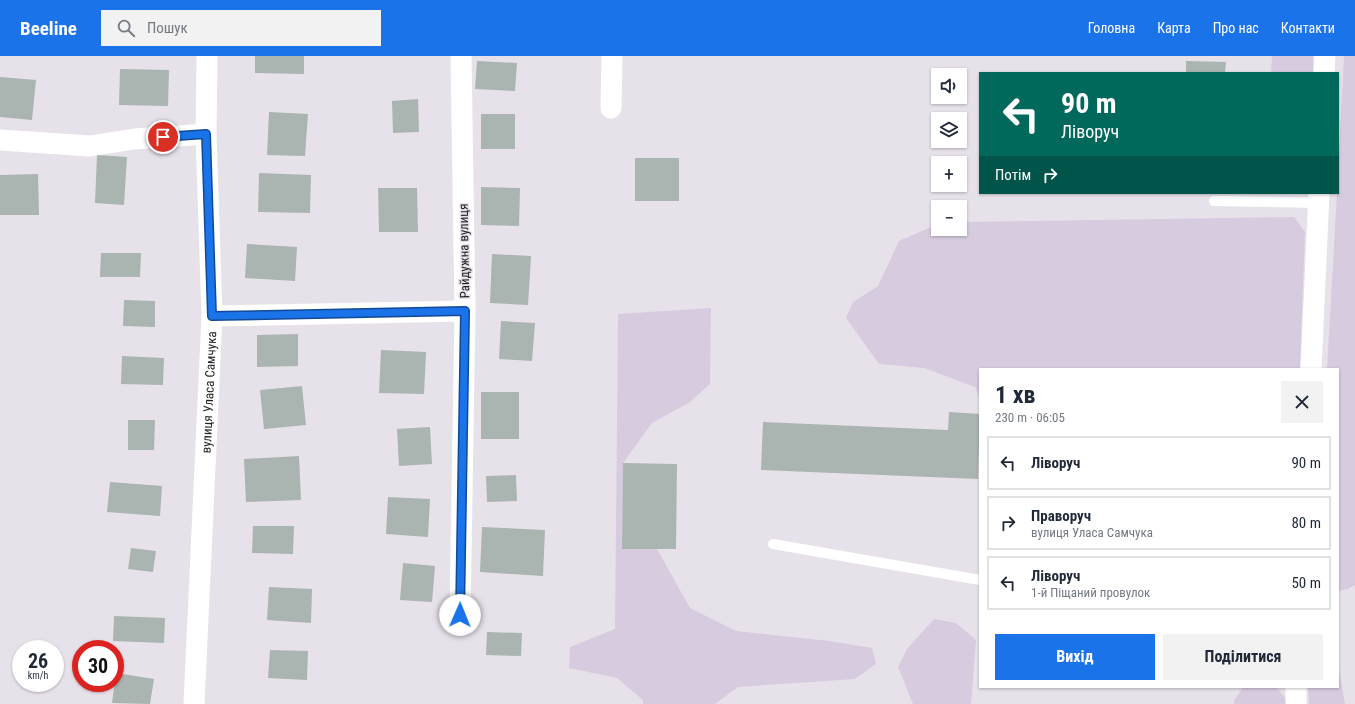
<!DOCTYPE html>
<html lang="uk">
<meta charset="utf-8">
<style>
:root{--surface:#fff;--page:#f2f2f3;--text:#1f2937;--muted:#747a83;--line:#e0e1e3;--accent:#1a73e8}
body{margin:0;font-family:"Roboto Condensed",sans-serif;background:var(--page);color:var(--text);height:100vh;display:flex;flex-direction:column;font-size:15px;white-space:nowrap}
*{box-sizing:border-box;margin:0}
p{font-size:13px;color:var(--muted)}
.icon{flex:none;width:22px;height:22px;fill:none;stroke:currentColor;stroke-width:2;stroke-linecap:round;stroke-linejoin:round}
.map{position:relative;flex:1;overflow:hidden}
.drawer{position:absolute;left:979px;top:312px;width:360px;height:320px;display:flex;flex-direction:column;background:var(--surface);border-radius:0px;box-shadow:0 1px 3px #0004}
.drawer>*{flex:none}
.guide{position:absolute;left:979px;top:16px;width:360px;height:122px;border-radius:0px;box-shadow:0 1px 3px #0004;background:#00695c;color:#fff;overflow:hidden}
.controls{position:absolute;left:931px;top:12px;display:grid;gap:8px}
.controls a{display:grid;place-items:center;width:36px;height:36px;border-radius:0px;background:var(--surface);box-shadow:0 1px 3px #0004;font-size:20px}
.speed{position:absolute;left:12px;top:584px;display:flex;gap:8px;font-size:20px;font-weight:700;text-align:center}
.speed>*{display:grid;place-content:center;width:52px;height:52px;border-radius:50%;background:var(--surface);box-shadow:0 1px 3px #0004;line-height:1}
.speed small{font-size:10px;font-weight:400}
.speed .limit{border:6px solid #d22;background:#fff;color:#111}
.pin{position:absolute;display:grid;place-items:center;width:34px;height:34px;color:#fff;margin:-17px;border:2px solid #fff;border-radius:50%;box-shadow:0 1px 4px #0007}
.me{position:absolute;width:44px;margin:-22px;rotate:1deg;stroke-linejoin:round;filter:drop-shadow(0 0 3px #0008)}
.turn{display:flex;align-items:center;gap:14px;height:84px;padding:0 16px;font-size:18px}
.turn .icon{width:52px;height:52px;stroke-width:2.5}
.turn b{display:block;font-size:28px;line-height:34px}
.then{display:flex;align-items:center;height:38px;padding:0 16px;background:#0003;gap:8px;font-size:15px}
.round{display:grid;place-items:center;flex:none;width:42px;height:42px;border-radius:0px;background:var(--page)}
.head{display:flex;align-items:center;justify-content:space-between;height:68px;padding:0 16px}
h1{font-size:24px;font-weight:700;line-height:30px}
.cta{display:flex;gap:8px;margin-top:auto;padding:8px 16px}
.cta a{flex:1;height:46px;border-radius:0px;background:var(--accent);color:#fff;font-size:16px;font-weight:700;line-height:46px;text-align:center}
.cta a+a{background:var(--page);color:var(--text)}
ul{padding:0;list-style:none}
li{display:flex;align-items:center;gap:12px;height:54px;margin:0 8px 6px;padding:0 8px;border:2px solid var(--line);border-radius:0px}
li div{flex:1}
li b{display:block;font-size:15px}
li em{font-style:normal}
header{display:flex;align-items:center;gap:24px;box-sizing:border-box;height:56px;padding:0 20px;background:var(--accent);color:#fff}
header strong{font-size:19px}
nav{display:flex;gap:22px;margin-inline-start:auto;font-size:14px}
.search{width:280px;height:36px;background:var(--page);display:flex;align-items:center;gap:10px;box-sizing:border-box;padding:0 14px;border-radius:0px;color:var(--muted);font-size:15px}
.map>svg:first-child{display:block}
.green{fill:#d7cbdf}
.building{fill:#aab4b0}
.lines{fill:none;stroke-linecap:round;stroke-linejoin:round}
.lane{stroke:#fff;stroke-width:10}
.street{stroke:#fff;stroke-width:21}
.route-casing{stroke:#114b97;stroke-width:10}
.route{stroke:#1a73e8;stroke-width:7}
.labels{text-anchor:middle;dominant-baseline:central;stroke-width:3;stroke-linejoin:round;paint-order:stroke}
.street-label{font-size:13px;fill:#211f22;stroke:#e7e2ea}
</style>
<header>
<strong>Beeline</strong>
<div class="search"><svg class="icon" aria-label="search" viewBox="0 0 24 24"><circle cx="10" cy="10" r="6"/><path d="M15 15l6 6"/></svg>Пошук</div>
<nav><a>Головна</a><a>Карта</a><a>Про нас</a><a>Контакти</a></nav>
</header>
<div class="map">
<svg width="1355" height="648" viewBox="0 0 1355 648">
<rect width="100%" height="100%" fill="#e7e2ea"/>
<path class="green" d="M1272,0H1313V17H1271Z
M1344,0H1355V529L1348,533L1338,535V313H1327L1337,137H1338V116Z
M1294,161L1305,176L1300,313H980V343L975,331L924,312L879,308L846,262L853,246L878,230L899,185L938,168V173H960V166Z
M711,252L710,328L690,346L652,367L623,407L622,493H657L690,552L736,575L829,585L872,592L876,608L855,623L738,631L715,648H643V644L617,622L569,612L570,591L615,573L618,258Z
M934,563L956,567L976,584L971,648H913L898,611L907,593Z
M1338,609L1345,648H1309L1308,631H1338Z
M1243,631H1276L1287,644V648H1234V645Z"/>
<path class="building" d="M255,0H304V18L255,17Z
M477,5L517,7L515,35L475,33Z
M1186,5L1226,6L1225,17H1186Z
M120,13L169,14L168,50L119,49Z
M0,21L36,24L32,64L0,61Z
M418,43L419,76L393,77L392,45Z
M269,56L308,58L305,100L267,99Z
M481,58H515V93H481Z
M97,99L127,101L124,149L95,147Z
M635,102H679V145H635Z
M259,117L311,119L310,157L258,156Z
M38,118L39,159H0V119Z
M481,131L520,132L519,170L481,169Z
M378,132H417L418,176H379Z
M247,188L297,191L295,225L245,222Z
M101,197H141L140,221H100Z
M492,198L531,200L528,249L490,247Z
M124,244L155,245V271L123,270Z
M501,265L535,267L532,305L499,303Z
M298,278V310L257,311V279Z
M381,294L426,296L424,338L379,337Z
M122,300L164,302L163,329L121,328Z
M302,330L306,369L264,373L260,334Z
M481,336H519V383H481Z
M949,356L980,358L978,423L761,414L763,366L948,374Z
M128,364H155L154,394H128Z
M430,371L432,408L399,410L397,373Z
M299,400L301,444L246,446L244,403Z
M623,407L677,408L676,493H622Z
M516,419L517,445L487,446L486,420Z
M110,426L162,430L160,460L107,456Z
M388,441L430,443L428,481L386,478Z
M253,470H294L293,498L252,497Z
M482,471L545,474L543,520L480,516Z
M131,492L156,495L153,516L128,513Z
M403,507L435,510L432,546L400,544Z
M269,531L312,533L311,567L267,564Z
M114,560L165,562L164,587L113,585Z
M487,576L522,577L521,600L486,599Z
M270,594L308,595L307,624L268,622Z
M116,617L154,623L150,648L112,647Z"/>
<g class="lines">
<path class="lane" d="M1214,145L1318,147
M773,488L980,524"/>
<g class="street">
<path d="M1324,17L1325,0"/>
<path d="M611,52L612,0"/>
<path d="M0,84L90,90L134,83L206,78"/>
<path d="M212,260L465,255"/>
<path d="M1311,313L1319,137"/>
<path d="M460,559L465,255L461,0"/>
<path id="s1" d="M194,648L212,260L206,78L207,0"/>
<path d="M1296,648V631"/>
</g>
</g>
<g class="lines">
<defs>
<path id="route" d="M163,81L206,78L212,260L465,255L460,559"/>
</defs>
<use href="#route" class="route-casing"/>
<use href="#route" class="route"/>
</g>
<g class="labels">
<g class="street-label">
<text transform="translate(464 195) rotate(-91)">Райдужна вулиця</text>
<text stroke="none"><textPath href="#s1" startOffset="312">вулиця Уласа Самчука</textPath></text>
</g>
</g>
</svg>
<div class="controls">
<a><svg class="icon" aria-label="sound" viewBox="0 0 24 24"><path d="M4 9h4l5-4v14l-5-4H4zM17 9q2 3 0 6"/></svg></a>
<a><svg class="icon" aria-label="layers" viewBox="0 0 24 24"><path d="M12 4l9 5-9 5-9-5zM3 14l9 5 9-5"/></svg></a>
<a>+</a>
<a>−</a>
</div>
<div class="speed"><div>26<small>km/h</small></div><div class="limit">30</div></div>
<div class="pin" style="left:163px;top:81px;background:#d93025"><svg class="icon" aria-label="arrive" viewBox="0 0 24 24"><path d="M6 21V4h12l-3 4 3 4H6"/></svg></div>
<svg class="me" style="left:460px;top:559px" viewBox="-20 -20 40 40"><circle r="19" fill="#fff"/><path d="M0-13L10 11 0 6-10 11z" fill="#1a73e8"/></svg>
<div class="guide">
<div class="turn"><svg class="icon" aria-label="left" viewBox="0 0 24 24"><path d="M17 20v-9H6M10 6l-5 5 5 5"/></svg><div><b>90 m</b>Ліворуч</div></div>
<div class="then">Потім<svg class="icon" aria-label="right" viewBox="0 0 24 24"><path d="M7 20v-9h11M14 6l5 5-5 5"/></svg></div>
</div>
<section class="drawer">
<div class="head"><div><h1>1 хв</h1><p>230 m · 06:05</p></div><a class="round"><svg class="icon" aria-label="close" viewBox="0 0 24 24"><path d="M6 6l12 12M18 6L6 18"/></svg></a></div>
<ul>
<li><svg class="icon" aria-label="left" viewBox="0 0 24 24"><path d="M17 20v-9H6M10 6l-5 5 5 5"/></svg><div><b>Ліворуч</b></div><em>90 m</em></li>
<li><svg class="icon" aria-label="right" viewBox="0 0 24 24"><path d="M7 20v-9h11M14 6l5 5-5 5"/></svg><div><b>Праворуч</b><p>вулиця Уласа Самчука</p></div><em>80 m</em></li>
<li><svg class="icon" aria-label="left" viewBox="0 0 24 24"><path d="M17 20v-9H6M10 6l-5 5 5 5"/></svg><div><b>Ліворуч</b><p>1-й Піщаний провулок</p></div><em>50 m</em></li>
</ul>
<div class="cta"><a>Вихід</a><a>Поділитися</a></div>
</section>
</div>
